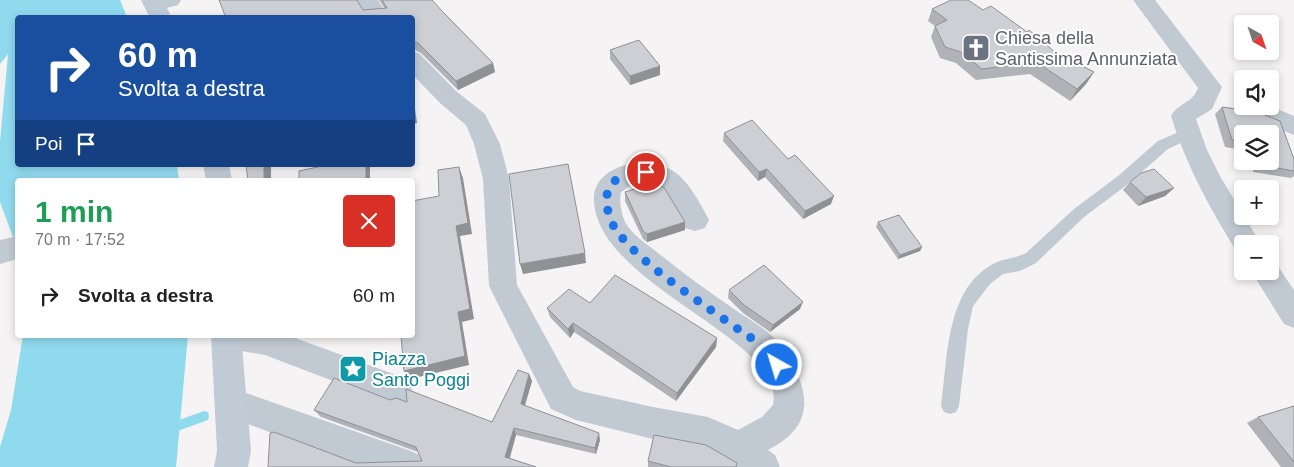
<!DOCTYPE html>
<html lang="it">
<meta charset="utf-8">
<style>
:root{--surface:#fff;--page:#f2f2f2;--text:#222;--muted:#767676}
body{margin:0;font-family:Helvetica,sans-serif;background:var(--page);color:var(--text);height:100vh;display:flex;flex-direction:column;font-size:19px;white-space:nowrap}
*{box-sizing:border-box;margin:0}
p{font-size:16px;color:var(--muted)}
.icon{flex:none;width:28px;height:28px;fill:none;stroke:currentColor;stroke-width:2;stroke-linecap:round;stroke-linejoin:round}
.map{position:relative;flex:1;overflow:hidden}
.sheet{position:absolute;left:15px;top:178px;width:400px;height:160px;display:flex;flex-direction:column;background:var(--surface);border-radius:5px;box-shadow:0 2px 8px #0003}
.sheet>*{flex:none}
.banner{position:absolute;left:15px;top:15px;width:400px;height:152px;border-radius:5px;box-shadow:0 2px 8px #0003;background:#1a4fa0;color:#fff;overflow:hidden}
.needle{width:32px;rotate:140deg}
.buttons{position:absolute;left:1234px;top:15px;display:grid;gap:10px}
.buttons a{display:grid;place-items:center;width:45px;height:45px;border-radius:5px;background:var(--surface);box-shadow:0 2px 8px #0003;font-size:25px}
.pin{position:absolute;display:grid;place-items:center;width:42px;height:42px;color:#fff;margin:-21px;border:2px solid #fff;border-radius:50%;box-shadow:0 1px 5px #0007}
.me{position:absolute;width:55px;margin:-28px;rotate:321deg;stroke-linejoin:round;filter:drop-shadow(0 0 4px #0008)}
.turn{display:flex;align-items:center;gap:18px;height:105px;padding:0 20px;font-size:22px}
.turn .icon{width:65px;height:65px;stroke-width:2.5}
.turn b{display:block;font-size:35px;line-height:42px}
.then{display:flex;align-items:center;height:48px;padding:0 20px;background:#0003;gap:10px;font-size:19px}
.round{display:grid;place-items:center;flex:none;width:52px;height:52px;border-radius:5px;background:var(--page)}
.summary{display:flex;align-items:center;justify-content:space-between;height:85px;padding:0 20px}
h1{font-size:30px;font-weight:700;line-height:38px;color:#1e9e55}
ul{padding:0;list-style:none}
li{display:flex;align-items:center;gap:15px;height:65px;padding:0 20px}
li div{flex:1}
li b{display:block;font-size:19px}
li em{font-style:normal}
.map>svg:first-child{display:block}
.water{fill:#90daee}
.lines{fill:none;stroke-linecap:round;stroke-linejoin:round}
.stream{fill:#90daee;fill-rule:evenodd}
.service{fill:#c1cad2;fill-rule:evenodd}
.minor{fill:#c1cad2;fill-rule:evenodd}
.secondary{fill:#c1cbd6;fill-rule:evenodd}
.wall{fill:#b0b2b7}
.shaded-wall{fill:#909195}
.building{fill:#cdcfd5;stroke:#909195}
.route{stroke:#1a73e8;stroke-width:9;stroke-dasharray:0 16.2}
.labels{text-anchor:middle;dominant-baseline:central;stroke-width:4;stroke-linejoin:round;paint-order:stroke}
.worship-label{font-size:18px;fill:#5b616d;stroke:#fff;text-anchor:start}
.culture-label{font-size:18px;fill:#0d838f;stroke:#fff;text-anchor:start}
</style>
<div class="map">
<svg width="1294" height="467" viewBox="0 0 1294 467">
<rect width="100%" height="100%" fill="#f5f3f3"/>
<path class="water" d="M0,0H120L127,17L18,18V165H177L179,180H18L17,248L0,202V141L8,54L0,64Z
M23,335H188L176,467H0V447L11,410Z"/>
<g class="lines">
<path class="stream" d="M204,411L208,412L209,416L208,420L169,434L165,433L164,429L165,425Z"/>
<path class="service" d="M1188,128L1193,129L1195,133L1193,137L1168,149L1128,184L1084,217L1036,263L1020,271L1003,274L990,284L973,306L968,329L959,406L956,412L950,414L944,412L941,406C948,359 945,290 993,264C1003,258 1015,259 1026,253L1074,209L1118,176L1158,141Z"/>
<path class="minor" d="M147,0H181L178,5L155,11L147,9L144,4Z
M356,0H378L389,18H367Z
M1133,0H1155L1222,87L1212,109L1196,119L1207,150L1221,178L1261,244H1242V254L1237,252C1210,209 1186,165 1171,116C1179,102 1192,104 1198,88Z
M412,51L420,54L456,91L485,114L500,144L509,179L517,285L573,387L580,391L653,407L708,417L738,430L762,417L773,405C787,339 599,286 594,202C591,165 644,155 670,169C688,179 700,203 709,220L705,228L695,231L685,228L666,196L650,182L633,184L621,192C619,201 621,213 625,222C632,235 647,244 658,253C682,272 706,290 731,307C745,317 762,326 774,338C784,346 790,358 795,369C813,406 805,431 768,450L775,455L780,467H736L725,459L705,448L653,439L576,420L551,409L489,286L483,179L474,144L466,125L440,103L412,74Z
M1242,99V106H1270L1294,116V135L1238,112L1235,106L1238,100Z
M18,236V259L0,264V240Z
M1270,261L1275,262L1294,290V328L1284,324L1251,271H1270Z
M215,335H287L407,379L412,390L407,401L396,405L265,355L230,349L219,345Z
M232,388L408,450L420,455L425,467H363L221,414L216,403L221,392Z"/>
<path class="secondary" d="M141,0H163L172,18H150Z
M203,165H229L232,180H206Z
M211,335H241L251,451L248,467H214L217,451Z"/>
</g>
<path class="wall" d="M379,0H432L442,11L493,63L495,72L458,90L421,53L415,50L412,47V18L363,10L385,9Z
M932,9L983,10L1056,53L1094,72L1086,84L1070,101L1030,74L976,80L956,63L940,58L931,37L935,26L928,21Z
M610,50L660,75L630,85L610,59Z
M1222,107L1257,112L1280,121L1294,159V176L1291,178L1253,172L1251,161H1270V134H1242V150L1225,147L1215,114Z
M724,133L831,204L803,219L765,177L758,181L723,141Z
M1130,182L1174,188L1165,196L1138,206L1123,190Z
M625,192L685,230L647,242L643,239L625,201Z
M878,222L922,247L920,251L898,259L876,227Z
M729,290L800,309L770,332L743,313L728,298Z
M590,303L717,338L716,347L676,401L574,332L570,338L550,317L547,308Z
M529,374L532,381L525,406L600,440L596,454L516,435L510,458L536,467L356,463L422,461L418,452L321,417L314,410L390,400L407,402L492,422Z
M1294,406V467H1281L1247,423L1258,417Z
M648,461L736,467H648Z"/>
<path class="shaded-wall" d="M493,63L495,72L458,90L456,81Z
M660,66V75L630,85V76Z
M1094,72L1086,84L1070,101L1077,89Z
M412,87L417,123L412,124Z
M264,165H271V180H264Z
M366,165H370V180H355Z
M459,167L463,178L472,234L460,236L474,319L462,322L469,365L410,379L404,371L458,312L456,226Z
M767,169L765,177L758,181L759,172Z
M1174,188L1165,196L1138,206L1146,197Z
M834,196L831,204L803,219L805,211Z
M685,222V230L647,242V234Z
M922,247L920,251L898,259L900,255Z
M585,253L586,263L523,274L520,264Z
M803,302L800,309L770,332L773,325Z
M573,323L574,332L570,338L568,329Z
M717,338L716,347L676,401L677,393Z
M529,374L532,381L523,411L521,404Z
M514,428L516,435L508,463L505,457Z
M599,433L600,440L596,454L595,448Z"/>
<path class="building" d="M219,0H357L363,10L387,8L382,0H432L442,11L493,63L456,81L418,43L412,41V18H226Z
M951,0H968L983,10L991,6L1027,32L1029,30L1056,53L1094,72L1077,89L1036,62L982,69L961,52L945,47L935,26L947,20L932,9Z
M639,40L660,66L630,76L610,50Z
M1222,107L1257,112L1280,121L1294,159V171L1261,165L1260,161H1270V134H1242V141L1232,140Z
M752,120L788,159L795,155L834,196L805,211L767,169L759,172L724,133Z
M568,164L585,253L520,264L509,174Z
M246,165H264V180H248Z
M322,165H366V178L355,180H299V171L322,166Z
M459,167L468,223L456,226L470,309L458,312L465,356L404,371L401,335H412V201L439,196L438,170Z
M1154,169L1174,188L1146,197L1130,182L1141,173Z
M657,182L665,189L685,222L647,234L643,231L625,192Z
M899,215L922,247L900,255L878,222Z
M764,265L803,302L773,325L744,305L729,290Z
M615,275L717,338L677,393L573,323L568,329L547,308L569,289L590,303Z
M518,370L529,374L521,404L599,433L595,448L514,428L505,457L536,467H268L270,433L274,432L356,463L422,461L416,447L314,410L334,378L390,400L396,398L407,402L406,389L492,422Z
M1294,406V462L1258,417Z
M654,435L706,445L737,463L736,467H671L648,461Z"/>
<g class="lines">
<path class="route" d="M646,172C630,173 610,176 607,195C605,207 611,225 619,234C648,270 704,304 742,332C750,337 760,343 766,350C771,354 774,360 777,365"/>
</g>
<defs>
<symbol id="church-square" viewBox="-11 -11 22 22"><rect x="-9" y="-9" width="18" height="18" rx="4" fill="#6b7280" stroke="#fff"/><path d="M-1.2-6h2.4v3.5h3.3v2.4h-3.3V6h-2.4V-.1h-3.3v-2.4h3.3Z" fill="#fff"/></symbol>
<symbol id="sight-square" viewBox="-11 -11 22 22"><rect x="-9" y="-9" width="18" height="18" rx="4" fill="#0f9aa8" stroke="#fff"/><path d="M0-6L1.8-2.2L6-1.7L2.9 1.2L3.7 5.4L0 3.3L-3.7 5.4L-2.9 1.2L-6-1.7L-1.8-2.2Z" fill="#fff"/></symbol>
</defs>
<g fill-rule="evenodd">
<use href="#church-square" x="960" y="32" width="32" height="32"/>
<use href="#sight-square" x="337" y="353" width="32" height="32"/>
</g>
<g class="labels">
<g class="worship-label">
<text x="995" y="38">Chiesa della<tspan x="995" dy="21">Santissima Annunziata</tspan></text>
</g>
<g class="culture-label">
<text x="372" y="359">Piazza<tspan x="372" dy="21">Santo Poggi</tspan></text>
</g>
</g>
</svg>
<div class="buttons">
<a><svg class="needle" viewBox="-14 -14 28 28"><path d="M0-13l5 13h-10z" fill="#e53935"/><path d="M0 13l5-13h-10z" fill="#767676"/></svg></a>
<a><svg class="icon" aria-label="sound" viewBox="0 0 24 24"><path d="M4 9h4l5-4v14l-5-4H4zM17 9q2 3 0 6"/></svg></a>
<a><svg class="icon" aria-label="layers" viewBox="0 0 24 24"><path d="M12 4l9 5-9 5-9-5zM3 14l9 5 9-5"/></svg></a>
<a>+</a>
<a>−</a>
</div>
<div class="pin" style="left:646px;top:172px;background:#d93025"><svg class="icon" aria-label="arrive" viewBox="0 0 24 24"><path d="M6 21V4h12l-3 4 3 4H6"/></svg></div>
<svg class="me" style="left:777px;top:365px" viewBox="-20 -20 40 40"><circle r="17" fill="#1a73e8" stroke="#fff" stroke-width="3"/><path d="M0-11L8 9 0 5-8 9z" fill="#fff"/></svg>
<div class="banner">
<div class="turn"><svg class="icon" aria-label="right" viewBox="0 0 24 24"><path d="M7 20v-9h11M14 6l5 5-5 5"/></svg><div><b>60 m</b>Svolta a destra</div></div>
<div class="then">Poi<svg class="icon" aria-label="arrive" viewBox="0 0 24 24"><path d="M6 21V4h12l-3 4 3 4H6"/></svg></div>
</div>
<section class="sheet">
<div class="summary"><div><h1>1 min</h1><p>70 m · 17:52</p></div><a class="round" style="background:#d93025;color:#fff"><svg class="icon" aria-label="close" viewBox="0 0 24 24"><path d="M6 6l12 12M18 6L6 18"/></svg></a></div>
<ul>
<li><svg class="icon" aria-label="right" viewBox="0 0 24 24"><path d="M7 20v-9h11M14 6l5 5-5 5"/></svg><div><b>Svolta a destra</b></div><em>60 m</em></li>
</ul>
</section>
</div>
